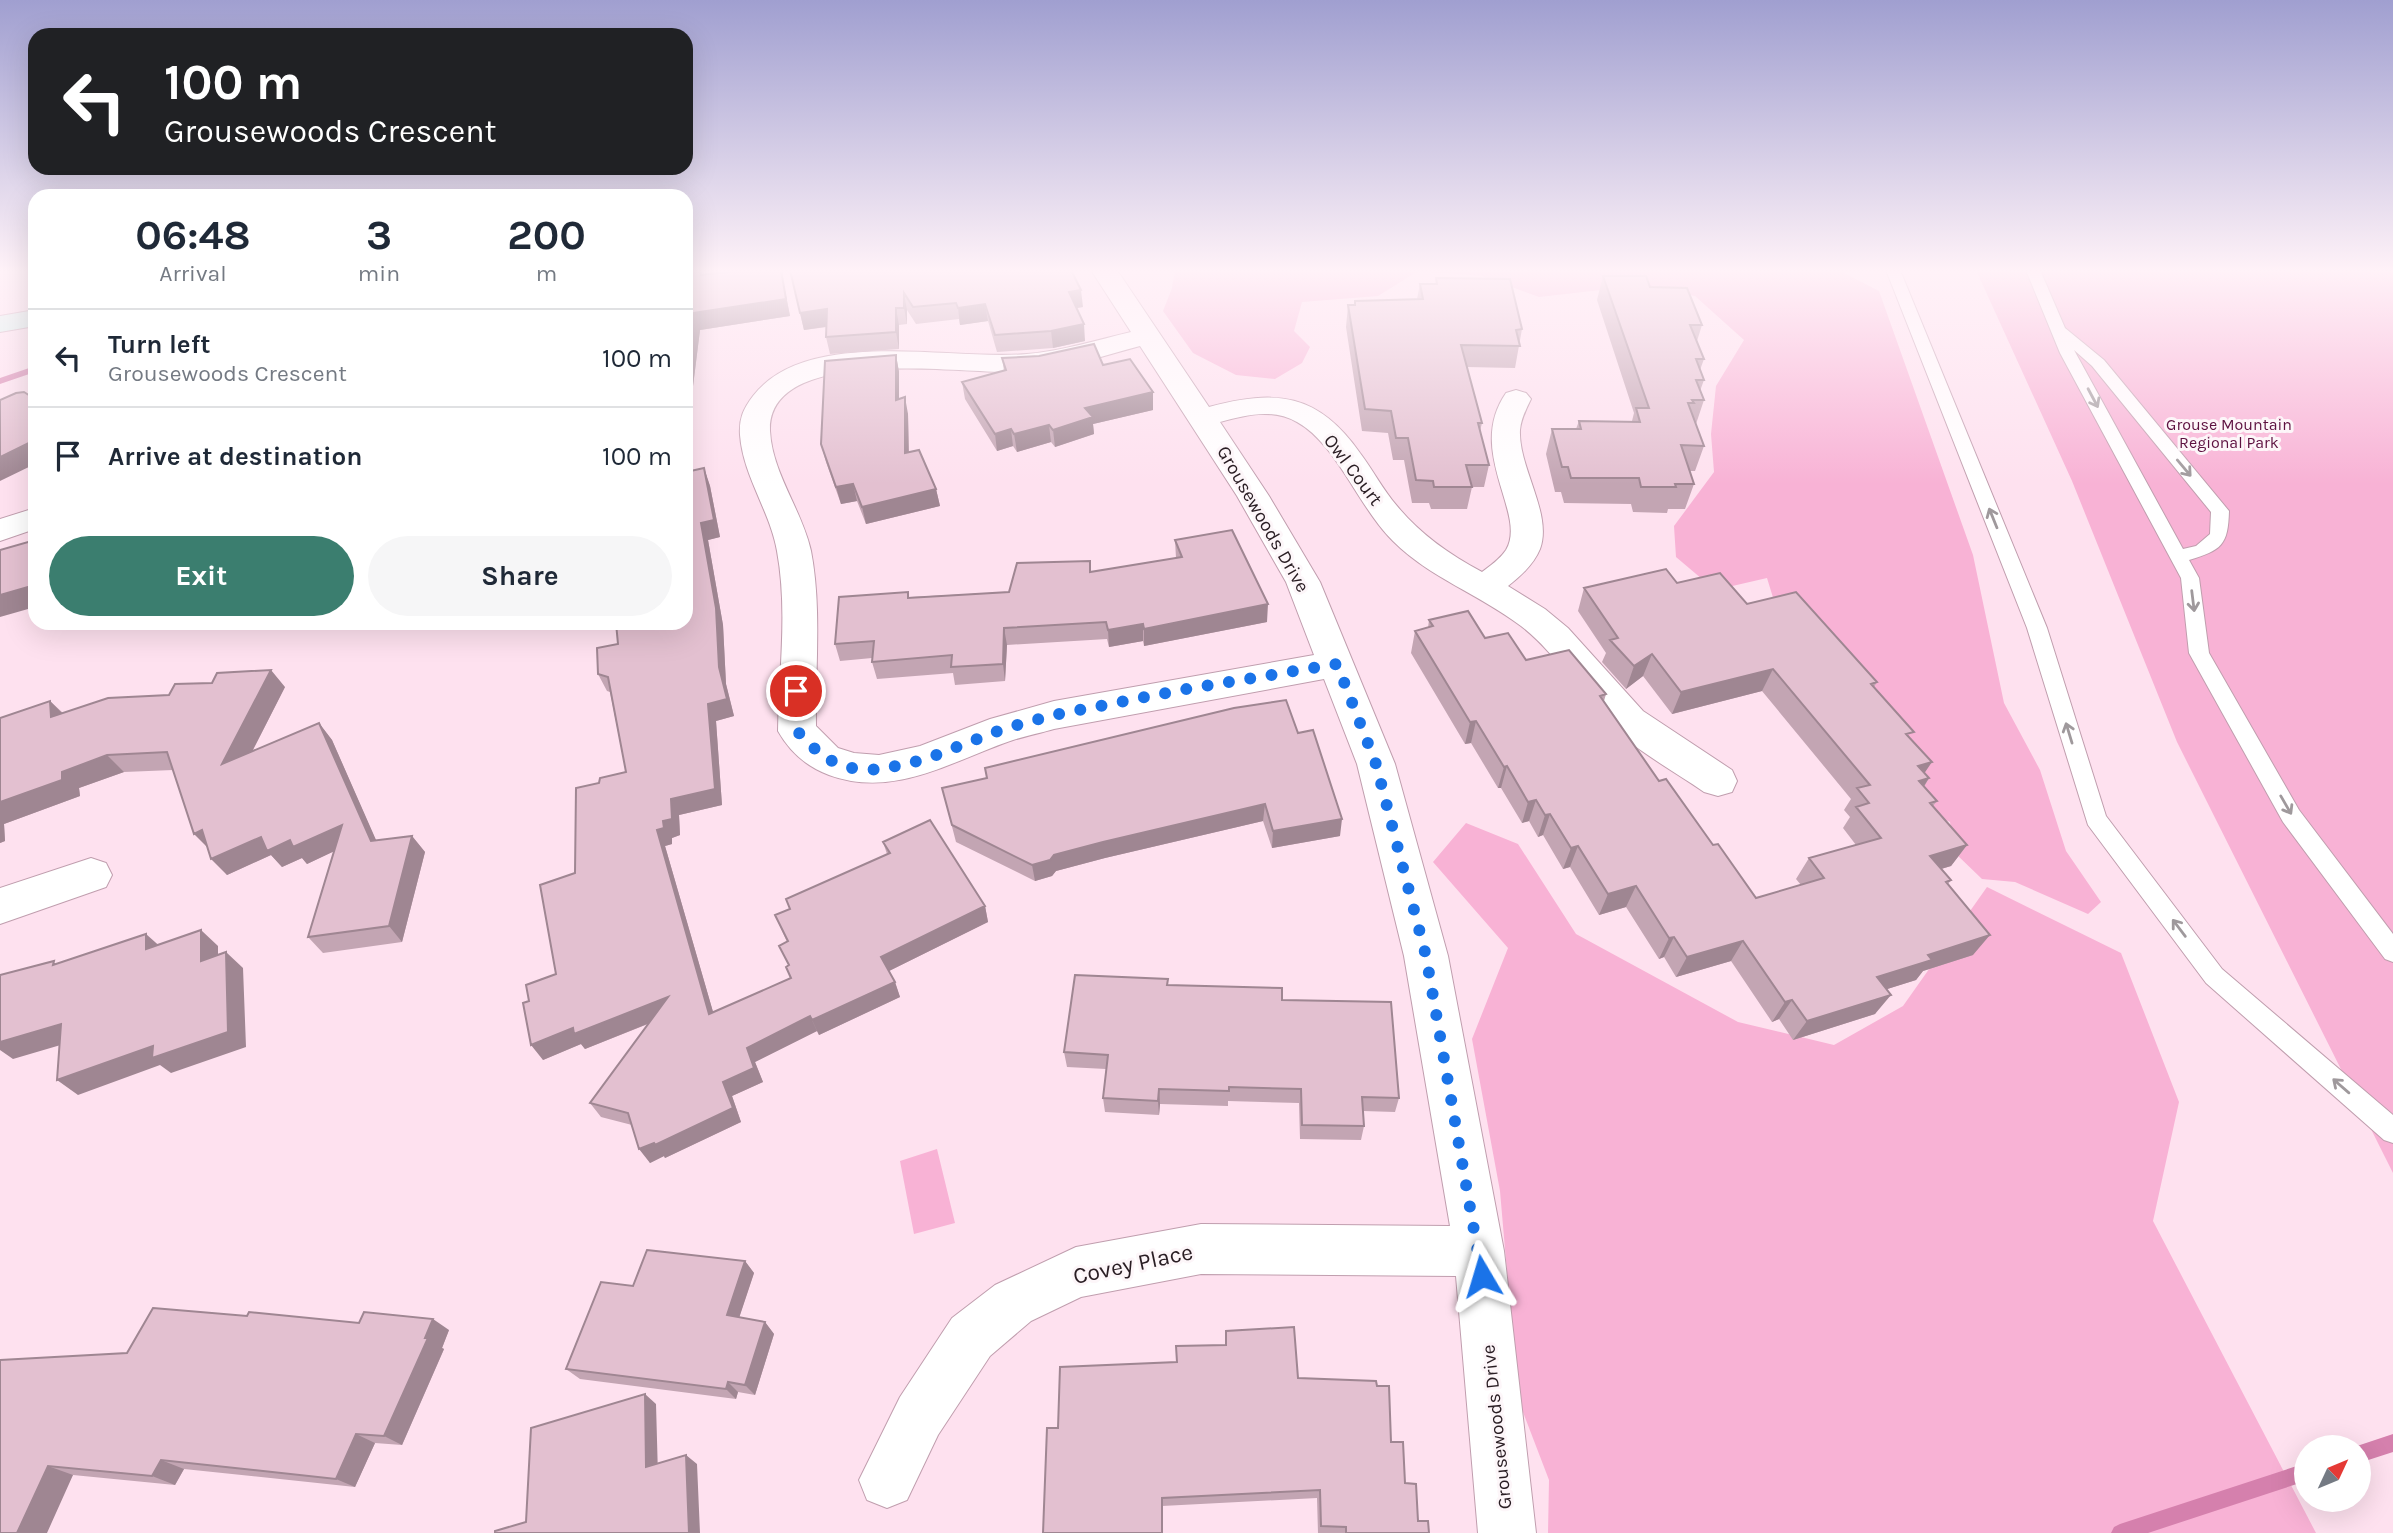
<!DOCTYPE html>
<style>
:root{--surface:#fff;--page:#f6f6f7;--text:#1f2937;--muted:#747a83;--line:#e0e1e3;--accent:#3b7e6f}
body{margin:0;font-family:Karla,sans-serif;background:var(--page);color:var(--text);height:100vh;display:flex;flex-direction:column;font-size:26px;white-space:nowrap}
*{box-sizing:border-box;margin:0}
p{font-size:23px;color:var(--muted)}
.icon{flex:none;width:38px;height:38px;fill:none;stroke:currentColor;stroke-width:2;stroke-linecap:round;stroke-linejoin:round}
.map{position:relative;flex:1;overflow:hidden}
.details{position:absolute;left:28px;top:189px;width:665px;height:441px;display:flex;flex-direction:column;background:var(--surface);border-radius:21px;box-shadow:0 7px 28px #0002}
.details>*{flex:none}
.hud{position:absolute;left:28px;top:28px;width:665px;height:147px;border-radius:21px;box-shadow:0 7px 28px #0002;background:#202124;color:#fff;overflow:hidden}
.needle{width:46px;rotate:46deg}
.controls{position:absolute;left:2294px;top:1435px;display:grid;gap:14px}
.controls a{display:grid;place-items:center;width:77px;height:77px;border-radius:50%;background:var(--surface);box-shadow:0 7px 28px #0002;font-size:35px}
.pin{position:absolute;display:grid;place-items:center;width:60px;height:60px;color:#fff;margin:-30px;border:4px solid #fff;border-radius:50%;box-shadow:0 2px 7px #0007}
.me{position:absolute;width:77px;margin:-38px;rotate:353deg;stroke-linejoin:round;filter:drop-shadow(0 0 5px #0008)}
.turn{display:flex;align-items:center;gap:24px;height:147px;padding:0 21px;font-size:32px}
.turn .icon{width:91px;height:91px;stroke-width:2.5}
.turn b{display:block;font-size:49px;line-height:60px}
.eta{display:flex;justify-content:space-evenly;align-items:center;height:119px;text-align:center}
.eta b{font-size:42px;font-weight:700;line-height:49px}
.button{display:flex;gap:14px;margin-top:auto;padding:14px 21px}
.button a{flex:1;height:80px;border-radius:42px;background:var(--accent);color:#fff;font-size:28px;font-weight:700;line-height:80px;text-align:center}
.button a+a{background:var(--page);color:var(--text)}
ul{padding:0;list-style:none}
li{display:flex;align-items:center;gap:21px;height:98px;padding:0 21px;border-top:2px solid var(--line)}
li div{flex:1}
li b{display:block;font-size:26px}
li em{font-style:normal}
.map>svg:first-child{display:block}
.green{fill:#f8b2d5}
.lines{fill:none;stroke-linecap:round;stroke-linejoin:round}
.stream{fill:#d580ad;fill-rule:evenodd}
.lane-casing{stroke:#c09eae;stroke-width:2}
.street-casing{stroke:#c09eae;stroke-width:2}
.secondary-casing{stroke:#c09eae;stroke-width:2}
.lane{fill:#fff;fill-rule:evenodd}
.street{fill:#fff;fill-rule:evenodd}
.secondary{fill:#d0f6ee;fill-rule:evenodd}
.wall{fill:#c3a5b3}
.shaded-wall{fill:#9f8692}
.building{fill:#e3c0d0;stroke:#9f8692;stroke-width:2}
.oneway{stroke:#9f999c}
.route{stroke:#1a73e8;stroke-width:12;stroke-dasharray:0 21.6}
.labels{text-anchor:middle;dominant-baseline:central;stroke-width:6;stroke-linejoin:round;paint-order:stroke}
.far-park-label{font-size:16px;fill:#5d1140;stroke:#fdf6f9}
.street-label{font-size:19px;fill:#291d23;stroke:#fdf6f9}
.near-street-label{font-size:23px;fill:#291d23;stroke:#fdf6f9}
</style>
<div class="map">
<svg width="2393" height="1533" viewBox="0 0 2393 1533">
<rect width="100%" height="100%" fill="#fee1ef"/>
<path class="green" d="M1175,270H1843L1842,272L1879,291L1973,555L2004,703L2040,770L2066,851L2101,902L2088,914L2015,882L1982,879L1955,853L1950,822L1924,810L1775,604L1767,578L1715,590L1676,557L1674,526L1714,472L1711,434L1716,386L1744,340L1695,296L1636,286L1539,297L1482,276L1418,271L1378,296L1302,302L1294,331L1310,347L1302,363L1275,379L1236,375L1193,353L1163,311L1172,288Z
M1976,270H2393V1173L2177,742L2072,481Z
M1466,823L1518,844L1576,934L1738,1022L1834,1045L1903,1006L1987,887L2121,953L2179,1102L2153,1221L2316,1533H1548L1549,1480L1518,1399L1500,1191L1472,1039L1508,948L1433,862Z
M937,1149L955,1223L914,1234L900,1161Z"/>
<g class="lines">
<path class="stream" d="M35,366V372L0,384V378Z
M2393,1434V1452L2359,1463V1447H2354Z
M2306,1463V1481L2148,1533H2111L2114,1527L2120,1524Z"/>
<defs>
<path id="lane" d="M1886,270H1900L2047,628L2106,816L2222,969L2393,1115V1143L2384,1140L2206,983L2088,825L2027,628Z
M2026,270H2040L2065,328L2104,360L2229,511C2228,545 2222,550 2189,560L2199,578L2209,653L2299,810L2393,934V962L2385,959L2283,822L2189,653L2181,578L2060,353ZM2074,350L2092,366L2211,512L2210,534L2196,546L2183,549Z"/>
<path id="street" d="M1091,270H1117L1209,407C1276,389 1318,393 1360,453C1373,470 1383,490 1397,506C1420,534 1450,555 1482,572C1490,566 1500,559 1506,550C1528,514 1465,452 1506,393L1516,390L1526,393L1531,399C1526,409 1521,419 1520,430C1518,467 1553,514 1540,549C1534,564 1521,576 1508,586L1545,609L1568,628L1643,711L1732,770L1737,781L1732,792L1718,796L1704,792C1671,769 1634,750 1605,720C1576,690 1555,652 1521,626C1479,594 1430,578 1393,541C1359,508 1336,443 1297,422C1272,408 1246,415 1220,422L1269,496L1320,582L1395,764L1448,956L1504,1251L1536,1533H1478L1456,1276L1201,1274L1081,1297L1031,1321L990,1356L938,1435L907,1500L887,1508L867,1500L859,1480L900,1397L952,1318L995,1285L1076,1247L1201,1224L1450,1226L1404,956L1357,764L1324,679L1054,729C1040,733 1026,736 1013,740C951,761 895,799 829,775C807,767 790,752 778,731C779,672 788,610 777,551C770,511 743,476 740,435C739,419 743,409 753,396C807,326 950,361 1027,354C1062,351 1097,340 1131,332ZM1140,346L1237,496L1286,582L1314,655L1054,701L990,719L920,746L879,755L854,753L838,748L816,726C815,669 822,608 811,551C802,510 772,473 770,431C767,341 972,376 1026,372C1065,369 1103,356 1140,346Z
M35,508V529L0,541V519Z
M91,858L106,863L112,875L106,887L0,924V888Z"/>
<path id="secondary" d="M35,310V326L0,332V316Z"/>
</defs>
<use href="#lane" class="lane-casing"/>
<use href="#street" class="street-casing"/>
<use href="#secondary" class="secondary-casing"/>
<use href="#lane" class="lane"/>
<use href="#street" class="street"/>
<use href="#secondary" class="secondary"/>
</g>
<path class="wall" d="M686,270L704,275L781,270L790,316L700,330L691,402H686V405Z
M790,270L1083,307L1076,308L1085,341L1053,348L997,352L988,321L960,325L959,319L916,324L907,310V324L899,325V349L830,354L826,337L827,327L804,330Z
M1603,276L1650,287L1702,325L1697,341L1704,359L1700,370L1704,380L1700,391L1704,400L1696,424L1704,446L1695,471H1690L1694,484L1685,509H1668L1667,513L1633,512L1631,504L1564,503L1561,492H1555L1546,454L1552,429H1576L1579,421H1632L1634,413L1597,300Z
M1436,278L1522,329L1515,368L1467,367L1482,423L1480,431L1489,465L1484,487H1472L1467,509H1431L1429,503H1412L1404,460H1393L1388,433L1362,431L1346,327L1348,305H1354L1355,301L1417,299L1420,284H1436Z
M896,355L899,372V399L908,414L909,453L936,489L940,506L866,524L857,501L841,504L826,462L821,444Z
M1002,358L1103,365L1153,410L1093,424L1094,434L1055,447L1051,442L1017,452L1013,446L997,451L965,399L962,382L1004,371Z
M704,468L710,486L720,537L708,540L723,625L726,684L734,716L716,721L722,805L679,815L680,835L672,838V844L665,846L713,1012L791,978L789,966L787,942L775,915L790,909L887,854L883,842L985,906L988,922L889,971L895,982L900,997L819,1035L817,1031L755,1062L763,1082L732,1096L741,1122L665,1158L664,1156L650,1163L632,1125L601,1117L590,1103L648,1024L585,1049L581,1044L543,1060L529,1001L556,974L575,873L599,783L626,772L610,692L607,691L598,674L618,644L686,623Z
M1175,540L1267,622L1144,646L1143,641L1109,647L1107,639L1007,645L1005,681L955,685L953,673L877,679L872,662V658L840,661L835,644L909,597L1009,592L1090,561L1091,572L1176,558Z
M1677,583L1747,604L1877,682L1874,687L1910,738L1924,773L1929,778L1924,787L1937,801L1933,806L1967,845L1951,866L1941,869L1951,880L1948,884L1973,955L1923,971L1916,980L1887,989L1875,1014L1793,1040L1779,1019L1772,1022L1731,961L1676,977L1664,957L1659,959L1626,907L1599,915L1570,867L1563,869L1543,835L1538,837L1529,821L1522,823L1501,788H1498L1471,743L1465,744L1411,653L1415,631L1428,628L1429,620L1485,638L1526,660L1606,694L1604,701L1659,781L1756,898L1801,885L1796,879L1809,858L1856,845L1843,828L1850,817L1844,810L1851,799L1762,691L1672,714L1643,676L1626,689L1602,662L1606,653L1578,611L1584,588Z
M285,687L252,752L319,723L332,740L376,841L412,836L425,852L402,942L323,953L308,937L334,851L307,864L302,858L282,867L271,855L227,875L208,848L173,770L124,772L79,788L80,796L4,824L5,841L0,843V718L50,701L63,713L169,695Z
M1298,733L1340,836L1272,848L1263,821L1105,858L1056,871L1052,876L1035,881L956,842L942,788Z
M1168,985L1282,1000L1399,1098L1395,1112L1363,1111L1364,1126L1361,1140L1300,1139L1299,1103L1228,1101V1106L1160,1104L1159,1115L1105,1112L1103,1098L1106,1069L1067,1067L1064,1052Z
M745,1261L754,1273L739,1318L765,1322L774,1334L755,1395L738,1392L736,1399L580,1379L566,1369L633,1286Z
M247,1316L359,1323L449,1330L442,1348L444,1349L402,1445L375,1443L355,1487L184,1469L175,1485L73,1475L0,1533L127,1353Z
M1226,1331L1298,1378L1377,1386L1391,1442L1418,1521L1429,1533H1318L1317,1498L1162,1506L1058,1428L1177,1362L1226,1345Z"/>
<path class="shaded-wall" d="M781,270L790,316L700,330L691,402L686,389V375L694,313Z
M1081,290L1083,307L1070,309L1069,292Z
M904,293L907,310V324L904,308Z
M985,304L988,321L960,325L958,308Z
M896,308L899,325V349L896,332Z
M827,309L831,326L804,330L800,313Z
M1084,324L1085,341L1053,348L1051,331Z
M896,355L899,372V417L896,400Z
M1153,392V410L1093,424L1094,434L1055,447L1053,430L1085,408Z
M905,397L908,414L909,471L905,453Z
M1049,425L1051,442L1017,452L1014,434Z
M1011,429L1013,446L997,451L995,434Z
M35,440V464L0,481V457Z
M704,468L710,486L720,537L708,540L723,625L726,684L734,716L716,721L722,805L679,815L680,835L672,838V844L665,846L718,1029L709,1014L657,830L663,821L671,799L708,704L719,667L701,523Z
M853,484L857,501L841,504L836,487Z
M936,489L940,506L866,524L862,507Z
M35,585V607L0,617V595Z
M1268,604L1267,622L1144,646V629Z
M1143,624V641L1109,647L1108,630Z
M1004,628L1007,645L1005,681L1003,664Z
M1652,654L1643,676L1626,689L1634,666Z
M1773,669L1762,691L1672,714L1681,692Z
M271,670L285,687L237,781L222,764Z
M50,701L67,718L51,717Z
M1476,721L1471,743L1465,744L1470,722Z
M319,723L332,740L384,858L371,841Z
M107,755L124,772L79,788L80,796L4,824L5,841L0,843V802L62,772Z
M1932,762L1917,784L1918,766Z
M1507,766L1501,788H1498L1504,767Z
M1929,778L1915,800L1919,781Z
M1536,800L1529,821L1522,823L1528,802Z
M1265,804L1263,821L1105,858L1056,871L1052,876L1035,881L1032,865L1054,855L1103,842Z
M1550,814L1543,835L1538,837L1545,815Z
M1342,819L1340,836L1272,848L1273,831Z
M342,825L356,841L307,864L302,858L282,867L271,855L227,875L211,859L261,837L290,840Z
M202,830L210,850L194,834Z
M412,836L425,852L402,942L389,926Z
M1967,845L1951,866L1914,877L1930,856Z
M1578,846L1570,867L1563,869L1571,848Z
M1636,886L1626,907L1599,915L1608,894Z
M985,906L988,922L887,972L881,957Z
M201,930L218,946V976L201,961Z
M146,934L164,950L146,949Z
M1990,935L1973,955L1923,971L1916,980L1862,997L1877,977L1928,955Z
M1674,937L1664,957L1659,959L1669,938Z
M1743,941L1731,961L1676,977L1687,957Z
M226,952L243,968L246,1047L171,1073L160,1065L78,1095L57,1080Z
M895,982L900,997L819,1035L812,1020Z
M1891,995L1875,1014L1793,1040L1807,1021Z
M668,997L677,1012L585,1049L581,1044L543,1060L531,1045L573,1028Z
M1792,1000L1779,1019L1772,1022L1785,1002Z
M810,1016L817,1031L755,1062L763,1082L732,1096L741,1122L665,1158L664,1156L650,1163L639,1149L723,1082L747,1048Z
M61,1024L81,1039L13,1059L0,1050V1042Z
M1159,1089L1160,1104L1159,1115L1158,1101Z
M745,1261L754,1273L736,1327L727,1315Z
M433,1319L449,1330L442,1348L444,1349L402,1445L384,1436Z
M765,1322L774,1334L755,1395L745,1385Z
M728,1382L738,1392L736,1399L726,1389Z
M645,1394L656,1404L658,1476L646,1467Z
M356,1434L375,1443L355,1487L336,1479Z
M686,1455L697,1464L700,1533H689Z
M161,1460L184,1469L175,1485L152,1476Z
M48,1466L73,1475L47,1533H17Z"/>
<path class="building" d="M686,270H701V275L746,270H781L786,299L694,313L686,375Z
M790,270H1071L1081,290L1069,292L1084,324L1051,331L995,335L985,304L958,308L956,303L913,307L904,293V308H896V332L826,337L827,309L800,313Z
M1603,276H1646L1650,287L1687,288L1702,325H1690L1704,359H1696L1704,380H1696L1704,400H1692L1694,403H1688L1704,446L1681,445L1694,484H1675L1676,487H1641L1639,478H1571L1568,467H1562L1552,429H1581L1579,421L1640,422L1636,408H1649Z
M1436,278L1510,279L1522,329L1516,330L1520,346L1461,345L1482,423H1478L1489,465H1466L1472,487H1434L1433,481L1416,480L1408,438H1396L1391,411L1365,409L1348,305H1355V301L1423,299L1420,284H1437Z
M1094,344L1103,365L1130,359L1153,392L1085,408L1093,417L1053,430L1049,425L1014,434L1011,429L995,434L962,382L1006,370L1002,358L1039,356Z
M896,355V400L905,397V453L919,450L936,489L862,507L853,484L836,487L821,444L825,361Z
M24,392L35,399V440L0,457V400L16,393Z
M704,468L714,520L701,523L716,608L719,667L727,699L708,704L715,789L671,799L672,819L663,821L664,828L657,830L709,1014L791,978L786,967L789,965L779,946L788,941L775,915L790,909L786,899L890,853L883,842L930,820L985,906L881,957L895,982L812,1020L810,1016L747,1048L754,1068L723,1082L733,1108L655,1145L654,1143L639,1149L628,1113L590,1103L668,997L574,1034L573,1028L531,1045L523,1003L529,1001L526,985L556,974L540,885L575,873L576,788L599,783L600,778L626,772L608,677L598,674L597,648L618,644L616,623H686V472Z
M1232,530L1268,604L1144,629L1143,624L1108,630L1106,622L1004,628L1003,664L951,667L952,655L872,662L874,641L835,644L839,597L908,592V598L1009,592L1017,563L1090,561V572L1182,557L1175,540Z
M35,540V585L0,595V550Z
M1666,569L1677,583L1720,573L1747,604L1796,592L1877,682L1871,684L1914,732L1906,734L1932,762L1918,766L1929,778L1919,781L1937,801L1930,803L1967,845L1930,856L1951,880L1946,882L1990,935L1928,955L1932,960L1877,977L1891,995L1807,1021L1792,1000L1785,1002L1743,941L1687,957L1674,937L1669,938L1636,886L1608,894L1578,846L1571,848L1550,814L1545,815L1536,800L1528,802L1507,766L1504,767L1476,721L1470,722L1415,631L1433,626L1429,620L1468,611L1485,638L1508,633L1526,660L1569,650L1606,694L1600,696L1659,781L1666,779L1713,845L1718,844L1756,898L1824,878L1809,858L1881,838L1856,807L1869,803L1857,788L1870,785L1773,669L1681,692L1652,654L1634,666L1610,640L1618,638L1584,588Z
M271,670L222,764L319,723L371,841L412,836L389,926L308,937L342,825L293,847L290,840L267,851L261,837L211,859L202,830L194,834L167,752L107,755L62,772V780L0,802V718L50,701L51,717L108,698L169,695L175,684L212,683L217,673Z
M1286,700L1298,733L1313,730L1342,819L1273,831L1265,804L1103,842L1054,855L1050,860L1032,865L952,825L942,788L987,778L985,768L1234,708Z
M201,930V961L226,952L228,1032L152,1058L153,1046L57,1080L61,1024L0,1042V975L54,961L53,965L146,934V949Z
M1075,975L1168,979L1167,985L1282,988V1000L1391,1002L1399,1098L1362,1097L1364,1126L1302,1125L1301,1089L1229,1087V1091L1159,1089L1158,1101L1103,1098L1108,1055L1064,1052Z
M647,1250L745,1261L727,1315L765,1322L745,1385L728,1382L726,1389L566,1369L601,1282L633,1286Z
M153,1308L247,1316L249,1312L359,1323L364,1312L433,1319L425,1338H428L384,1436L356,1434L336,1479L161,1460L152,1476L48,1466L17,1533H0V1360L127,1353Z
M1294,1327L1298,1378L1376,1381L1377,1386H1389L1391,1442H1403L1405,1483L1416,1484L1418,1521H1428L1429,1533H1346V1527L1321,1526L1320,1490L1162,1498V1533H1043L1047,1428H1058L1060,1367L1177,1362L1176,1346L1226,1345V1331Z
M645,1394L646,1467L686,1455L689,1533H495V1531L526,1522L531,1428Z"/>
<defs><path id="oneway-shaft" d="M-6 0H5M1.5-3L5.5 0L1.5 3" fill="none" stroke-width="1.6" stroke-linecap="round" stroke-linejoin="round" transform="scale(1.75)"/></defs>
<g class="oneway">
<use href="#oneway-shaft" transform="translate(2093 398) rotate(62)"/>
<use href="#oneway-shaft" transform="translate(2184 468) rotate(50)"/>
<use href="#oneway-shaft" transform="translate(1993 518) rotate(-112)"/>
<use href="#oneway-shaft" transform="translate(2193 601) rotate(83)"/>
<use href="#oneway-shaft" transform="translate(2069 733) rotate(-107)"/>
<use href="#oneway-shaft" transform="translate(2286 805) rotate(60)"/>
<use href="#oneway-shaft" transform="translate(2179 928) rotate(-127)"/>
<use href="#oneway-shaft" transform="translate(2341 1086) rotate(-139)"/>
</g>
<linearGradient id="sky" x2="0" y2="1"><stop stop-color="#a09fd0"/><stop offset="0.56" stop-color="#fff2f8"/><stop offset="1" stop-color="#fff2f8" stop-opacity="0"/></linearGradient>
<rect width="2393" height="484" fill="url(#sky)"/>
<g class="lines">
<path class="route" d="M796,691L797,731L824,758L852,768L879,770L926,759L1003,729L1054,715L1181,690L1337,664L1376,764L1426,956L1482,1276"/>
</g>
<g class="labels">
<g class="far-park-label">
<text x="2229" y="424">Grouse Mountain<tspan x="2229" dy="18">Regional Park</tspan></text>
</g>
<g class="street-label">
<text transform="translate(1353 470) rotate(53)">Owl Court</text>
<text transform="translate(1263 519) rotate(60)">Grousewoods Drive</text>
<text transform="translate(1497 1427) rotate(-96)">Grousewoods Drive</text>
</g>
<g class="near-street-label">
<text transform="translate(1133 1264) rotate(-12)">Covey Place</text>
</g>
</g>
</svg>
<div class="controls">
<a><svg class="needle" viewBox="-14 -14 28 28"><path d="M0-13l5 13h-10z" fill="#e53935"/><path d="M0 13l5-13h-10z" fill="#747a83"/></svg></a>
</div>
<div class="pin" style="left:796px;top:691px;background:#d93025"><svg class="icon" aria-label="arrive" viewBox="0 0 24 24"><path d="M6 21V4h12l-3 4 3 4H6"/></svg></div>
<svg class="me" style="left:1482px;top:1276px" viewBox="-20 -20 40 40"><path d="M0-17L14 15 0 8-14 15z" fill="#1a73e8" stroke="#fff" stroke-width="4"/></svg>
<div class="hud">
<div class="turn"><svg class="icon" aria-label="left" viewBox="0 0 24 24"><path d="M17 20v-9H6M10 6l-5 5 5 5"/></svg><div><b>100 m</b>Grousewoods Crescent</div></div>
</div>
<section class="details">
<div class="eta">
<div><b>06:48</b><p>Arrival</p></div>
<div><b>3</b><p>min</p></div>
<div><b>200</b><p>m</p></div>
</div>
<ul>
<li><svg class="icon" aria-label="left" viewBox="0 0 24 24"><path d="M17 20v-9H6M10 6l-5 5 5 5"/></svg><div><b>Turn left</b><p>Grousewoods Crescent</p></div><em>100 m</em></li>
<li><svg class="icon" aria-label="arrive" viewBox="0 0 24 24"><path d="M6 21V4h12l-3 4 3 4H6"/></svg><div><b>Arrive at destination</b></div><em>100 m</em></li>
</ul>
<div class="button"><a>Exit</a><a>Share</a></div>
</section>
</div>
